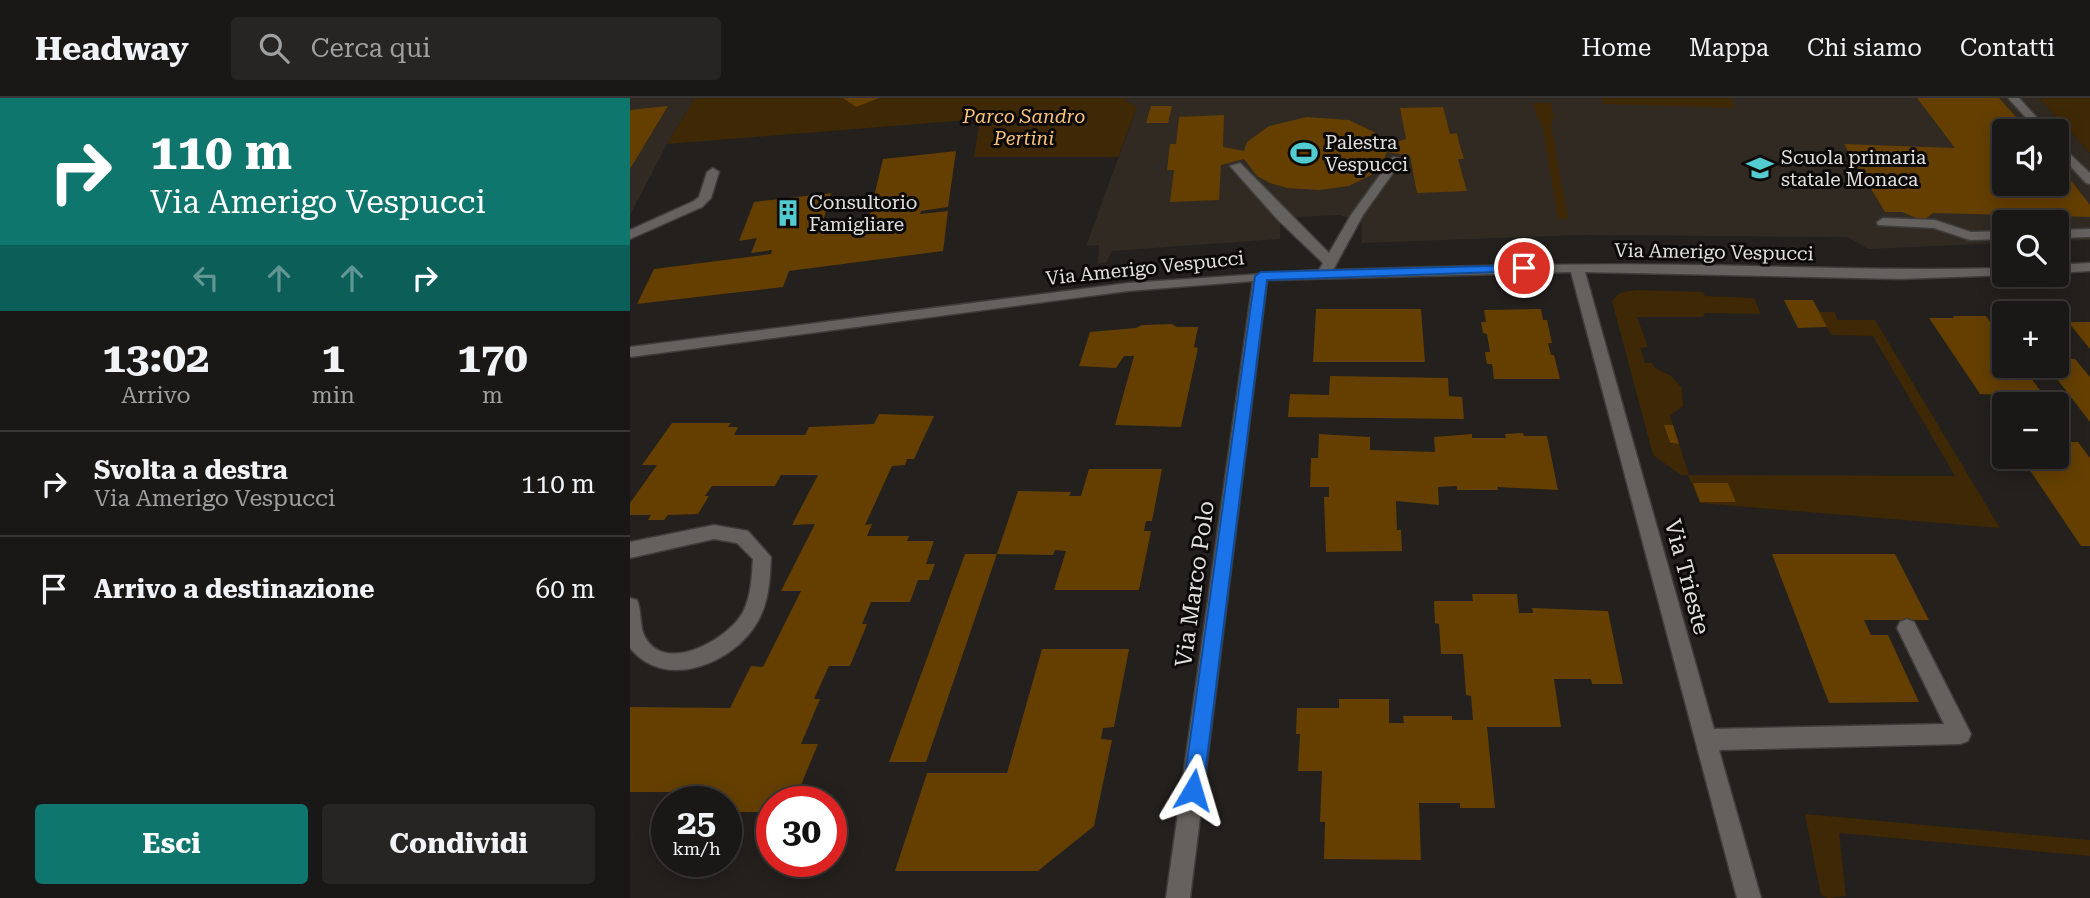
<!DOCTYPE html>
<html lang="it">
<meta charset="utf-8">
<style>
:root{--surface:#1a1816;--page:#272523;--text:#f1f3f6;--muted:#9fa0a1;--line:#383735;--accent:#0f766e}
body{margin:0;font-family:"Roboto Serif",serif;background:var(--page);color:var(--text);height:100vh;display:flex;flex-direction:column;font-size:26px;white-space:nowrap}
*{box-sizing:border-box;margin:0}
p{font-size:23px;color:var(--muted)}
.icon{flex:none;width:38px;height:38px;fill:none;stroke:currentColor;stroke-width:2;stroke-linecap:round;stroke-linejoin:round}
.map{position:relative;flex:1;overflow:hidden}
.panel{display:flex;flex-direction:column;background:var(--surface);width:630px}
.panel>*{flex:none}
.hud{background:#0f766e;color:#fff;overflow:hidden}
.controls{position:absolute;left:1362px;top:21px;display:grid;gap:14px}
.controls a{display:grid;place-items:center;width:77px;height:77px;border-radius:7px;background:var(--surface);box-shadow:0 4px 18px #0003,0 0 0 2px var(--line);font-size:35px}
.speed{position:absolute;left:21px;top:688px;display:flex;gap:14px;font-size:35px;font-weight:700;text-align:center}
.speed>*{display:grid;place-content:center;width:91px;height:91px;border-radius:50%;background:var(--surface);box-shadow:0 4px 18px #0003,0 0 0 2px var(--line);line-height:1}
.speed small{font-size:18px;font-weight:400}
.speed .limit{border:10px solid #d22;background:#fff;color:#111}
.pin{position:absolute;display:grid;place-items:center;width:60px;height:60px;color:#fff;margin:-30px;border:4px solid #fff;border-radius:50%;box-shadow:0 2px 7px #0007}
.me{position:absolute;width:77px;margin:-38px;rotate:7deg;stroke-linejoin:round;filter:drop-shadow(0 0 5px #0008)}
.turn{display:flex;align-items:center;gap:24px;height:147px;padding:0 35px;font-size:32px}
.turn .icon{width:91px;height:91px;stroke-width:2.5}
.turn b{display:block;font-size:49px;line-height:60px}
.lanes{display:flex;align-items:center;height:66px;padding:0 35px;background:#0003;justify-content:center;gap:35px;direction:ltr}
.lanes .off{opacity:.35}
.eta{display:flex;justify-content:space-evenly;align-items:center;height:119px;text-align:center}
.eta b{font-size:42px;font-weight:700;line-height:49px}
.cta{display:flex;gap:14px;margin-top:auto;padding:14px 35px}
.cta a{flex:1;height:80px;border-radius:7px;background:var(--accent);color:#fff;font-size:28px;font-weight:700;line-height:80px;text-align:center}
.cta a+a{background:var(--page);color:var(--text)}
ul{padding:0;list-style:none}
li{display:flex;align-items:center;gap:21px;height:105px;padding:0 35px;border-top:2px solid var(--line)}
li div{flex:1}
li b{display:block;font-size:26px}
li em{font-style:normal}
header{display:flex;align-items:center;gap:42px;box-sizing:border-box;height:98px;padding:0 35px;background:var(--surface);border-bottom:2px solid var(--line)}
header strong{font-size:33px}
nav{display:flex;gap:38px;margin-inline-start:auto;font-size:24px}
.search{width:490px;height:63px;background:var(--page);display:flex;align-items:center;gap:18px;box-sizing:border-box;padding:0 24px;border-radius:7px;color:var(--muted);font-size:26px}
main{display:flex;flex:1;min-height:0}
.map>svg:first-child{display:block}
.built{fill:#302a23;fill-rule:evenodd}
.green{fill:#3f2805}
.building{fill:#643f00}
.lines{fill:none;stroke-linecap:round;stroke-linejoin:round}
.minor-casing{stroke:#3f3d3b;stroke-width:3}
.minor{fill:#64615e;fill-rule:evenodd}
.route{fill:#1a73e8;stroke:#114b97;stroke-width:2}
.labels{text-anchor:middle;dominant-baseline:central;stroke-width:6;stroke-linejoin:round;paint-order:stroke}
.far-park-label{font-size:19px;font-style:italic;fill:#fbc27a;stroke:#0b0a09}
.far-poi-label{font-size:19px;fill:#e2e0de;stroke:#0b0a09;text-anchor:start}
.far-street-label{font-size:19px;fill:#e2e0de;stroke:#0b0a09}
.street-label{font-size:23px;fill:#e2e0de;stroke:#0b0a09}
</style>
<header>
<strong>Headway</strong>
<div class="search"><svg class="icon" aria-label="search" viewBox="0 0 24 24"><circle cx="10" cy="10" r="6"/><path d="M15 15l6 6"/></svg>Cerca qui</div>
<nav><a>Home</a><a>Mappa</a><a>Chi siamo</a><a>Contatti</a></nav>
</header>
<main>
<section class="panel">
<div class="hud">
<div class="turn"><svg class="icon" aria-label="right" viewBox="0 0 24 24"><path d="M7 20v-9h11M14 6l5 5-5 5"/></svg><div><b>110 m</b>Via Amerigo Vespucci</div></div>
<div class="lanes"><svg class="icon off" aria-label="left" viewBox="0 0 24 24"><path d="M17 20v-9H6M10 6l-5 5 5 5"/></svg><svg class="icon off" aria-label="ahead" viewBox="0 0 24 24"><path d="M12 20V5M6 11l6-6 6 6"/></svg><svg class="icon off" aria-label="ahead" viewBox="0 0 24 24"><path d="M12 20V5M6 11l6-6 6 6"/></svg><svg class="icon" aria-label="right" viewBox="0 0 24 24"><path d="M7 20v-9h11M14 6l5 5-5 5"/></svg></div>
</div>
<div class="eta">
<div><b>13:02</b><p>Arrivo</p></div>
<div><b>1</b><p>min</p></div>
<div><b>170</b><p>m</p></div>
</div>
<ul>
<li><svg class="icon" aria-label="right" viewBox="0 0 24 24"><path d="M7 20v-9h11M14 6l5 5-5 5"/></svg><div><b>Svolta a destra</b><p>Via Amerigo Vespucci</p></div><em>110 m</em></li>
<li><svg class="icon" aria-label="arrive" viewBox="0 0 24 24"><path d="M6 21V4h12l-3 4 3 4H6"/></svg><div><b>Arrivo a destinazione</b></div><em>60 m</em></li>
</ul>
<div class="cta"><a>Esci</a><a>Condividi</a></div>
</section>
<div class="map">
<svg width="1460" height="800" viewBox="0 0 1460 800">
<rect width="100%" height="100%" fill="#23201d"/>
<path class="built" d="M0,0H65L37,46L0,117Z
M497,0H1409L1460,55V142L1426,143V124H1374V145L1238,151L1218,139L952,137L732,145V125L710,117L667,119L650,127V141L482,153L476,165L468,166L469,147L456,148L507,9L496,3ZM1374,33H1426V86H1374Z"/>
<path class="green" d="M65,0H497L496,3L507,9L488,59H344L350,21L37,46Z
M972,0H1101L1105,10L973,6Z
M1409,0H1460V55Z
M903,5H921L924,19L921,27L938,121H928L912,26L907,19Z
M1006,192L1073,194L1075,198L1124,200L1131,216L1075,215L1073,219H1007L1018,249L1010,250L1015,265H1022L1025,270L1041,278L1052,290L1053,308L1040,318L1043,327H1034L1040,346H1049L1059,377L1325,378L1243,238L1201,237L1189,214H1204L1208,222H1245L1370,430L1070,405L1058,377H1051L1023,357L982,203L990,195Z
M1175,716L1460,742V758L1209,735L1216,798L1198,800L1191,797Z"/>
<path class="building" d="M213,0H249L226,9Z
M1287,0H1369L1399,33H1374V86H1426V63L1460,107V119L1303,115L1293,123L1272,114H1255L1214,46L1325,50Z
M38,8L0,71V12Z
M521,8H542L538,25H516Z
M813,9L820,36L827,35L830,48L834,61H828L837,93L787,95L780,58L757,54L751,69L743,76L719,88L689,92L657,90L640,85L627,78L614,61L591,67L589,102L540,104L544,72H537L540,46H546L549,19L594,17L593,49L614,53L617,44L639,28L677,19L719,22L746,35L756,47L776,41L770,10Z
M326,53L318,109L291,113L290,116L318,113L313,153L159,173L153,189L7,206L24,171L141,156L142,152L121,155L127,140L109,143L124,104L201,95L190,134L237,128L253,61Z
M1154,202H1183L1197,229L1168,230Z
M686,211H791L795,264H683Z
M911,211L913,222H917L922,245H918L921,257H924L930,281H864L862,266H857L855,254H860L857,236L853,235L851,224H856L854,212Z
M1323,218H1356L1374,243V268H1392L1415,299L1350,296L1299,220H1324Z
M1438,224H1460V251Z
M542,226L547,229H568L564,249L568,250L551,329L485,327L504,258H494L486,270L449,268L460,234L506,230L512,227Z
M1426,261H1445L1460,279V324L1417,268H1426Z
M700,278L818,280L819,298L832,299L834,321L658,319L660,296L699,297Z
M249,316L304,318L284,361H277L275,367L262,368L235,427L242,426L237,438H279L277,443H304L296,466H305L299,482H288L280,504H241L232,526H237L220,568H199L184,601H190L171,646H188L164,704H142V714H96V704H66L70,694H0V609L100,610L121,568L133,569L171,493H151L185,426L162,427L188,377H151L145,388H82L75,398H79L68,416L38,417L34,422H18L21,417H0V405L27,367H12L42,325H101L98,329H108L104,337H175L179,329L244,326Z
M1034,327H1043L1049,346L1040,345Z
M893,335L894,338H917L928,392L867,389L868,392H827V388L808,389L809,407L766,403L767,432H771L772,453L696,454L694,399H699V389H680L681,360H688L689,336L740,339V352L805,354L804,339L842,336V340H876L875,336Z
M1426,344H1448L1460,360V448H1451L1391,359H1426Z
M459,371H532L522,423H516L514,433H521L509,492H424L436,453L425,452L423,457L367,456L388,393L441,394L439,398H451Z
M1063,385H1098L1106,404H1070Z
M335,456H367L296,664H259Z
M1142,456H1265L1299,522H1234L1241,537H1258L1289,604L1199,605Z
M842,496H887L889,515H903L902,510L978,513L993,586H962L961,581H924L931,629H857L865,710H830V705H789L791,762L694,761L695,724H690L692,673H668L670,636H666L667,610H709V601H759V625H774L773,618H822V622H843L841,598L836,597L833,556H811L809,526L805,525L804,503H843Z
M412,551H499L484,629L473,630L471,641L482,642L464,728L408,773H265L297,675H377Z"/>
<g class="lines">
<defs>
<path id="minor" d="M1378,0H1389L1419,33H1408Z
M1426,43L1460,75V86L1456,85L1426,53Z
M763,59L773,61L733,117L703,172C826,168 948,165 1070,167C1172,169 1272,173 1374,170V177H1379L1270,181L955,174L1084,631L1314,626L1267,530L1270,524L1277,521L1284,524L1341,636L1338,643L1330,646L1089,652L1131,800H1107L941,174L637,182L560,800H536L623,183L498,193L0,259V249L498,185L689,172L693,165L648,122L600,68L610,65L699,155L721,117Z
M83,70L89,74L81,100L72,109L0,141V132L64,103L69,99L77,74Z
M1253,120L1305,122L1341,134L1374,133V141L1340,142L1304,130L1248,127L1247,124Z
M1460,131V139L1426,140V132Z
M1460,165V173L1426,175V167Z
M84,427L118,433L141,459C140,481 139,503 128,523C105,565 35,594 0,550V500L7,502C12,513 9,528 15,539C35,577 99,541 113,514C121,499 122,478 123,461L107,445L84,441L0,460V444Z"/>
</defs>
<use href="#minor" class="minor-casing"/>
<use href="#minor" class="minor"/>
</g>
<path class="route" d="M894,167L898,168V173L637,182L573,692L570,699L563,702L556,699L553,692L625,178L631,174Z"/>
<defs>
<symbol id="stadium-bare" viewBox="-9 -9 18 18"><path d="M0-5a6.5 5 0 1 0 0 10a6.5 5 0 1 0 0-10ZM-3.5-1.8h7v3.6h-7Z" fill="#52ccd0" stroke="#0b0a09" stroke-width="2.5" paint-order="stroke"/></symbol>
<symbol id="school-bare" viewBox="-9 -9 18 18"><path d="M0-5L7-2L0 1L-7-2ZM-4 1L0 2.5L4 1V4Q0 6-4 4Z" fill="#52ccd0" stroke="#0b0a09" stroke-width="2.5" paint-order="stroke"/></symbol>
<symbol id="building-bare" viewBox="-9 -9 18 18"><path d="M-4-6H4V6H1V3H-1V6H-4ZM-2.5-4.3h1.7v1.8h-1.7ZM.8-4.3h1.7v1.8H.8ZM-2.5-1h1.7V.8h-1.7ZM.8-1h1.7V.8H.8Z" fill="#52ccd0" stroke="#0b0a09" stroke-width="2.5" paint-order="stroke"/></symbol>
</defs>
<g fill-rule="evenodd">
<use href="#stadium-bare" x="655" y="36" width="38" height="38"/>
<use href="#school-bare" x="1111" y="51" width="38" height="38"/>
<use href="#building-bare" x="139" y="96" width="38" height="38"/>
</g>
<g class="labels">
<g class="far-park-label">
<text x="394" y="18">Parco Sandro<tspan x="394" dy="22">Pertini</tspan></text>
</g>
<g class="far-poi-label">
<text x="695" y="44">Palestra<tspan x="695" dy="22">Vespucci</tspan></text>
<text x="1151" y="59">Scuola primaria<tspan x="1151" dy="22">statale Monaca</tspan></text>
<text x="179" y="104">Consultorio<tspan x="179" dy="22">Famigliare</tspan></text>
</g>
<g class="far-street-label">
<text transform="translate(1084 154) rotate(1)">Via Amerigo Vespucci</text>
<text transform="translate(515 170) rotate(-6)">Via Amerigo Vespucci</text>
</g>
<g class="street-label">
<text transform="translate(1057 479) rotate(75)">Via Trieste</text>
<text transform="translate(565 486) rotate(-82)">Via Marco Polo</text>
</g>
</g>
</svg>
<div class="controls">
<a><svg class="icon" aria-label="sound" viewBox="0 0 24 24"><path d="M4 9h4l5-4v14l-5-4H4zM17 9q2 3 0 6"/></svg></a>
<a><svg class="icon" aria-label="search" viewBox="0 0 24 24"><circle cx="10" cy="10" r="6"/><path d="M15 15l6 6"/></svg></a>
<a>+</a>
<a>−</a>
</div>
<div class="speed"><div>25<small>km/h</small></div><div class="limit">30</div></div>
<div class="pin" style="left:894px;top:170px;background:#d93025"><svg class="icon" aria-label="arrive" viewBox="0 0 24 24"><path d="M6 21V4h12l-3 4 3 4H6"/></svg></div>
<svg class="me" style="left:563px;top:692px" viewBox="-20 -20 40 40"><path d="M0-17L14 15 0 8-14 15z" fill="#1a73e8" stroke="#fff" stroke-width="4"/></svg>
</div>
</main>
